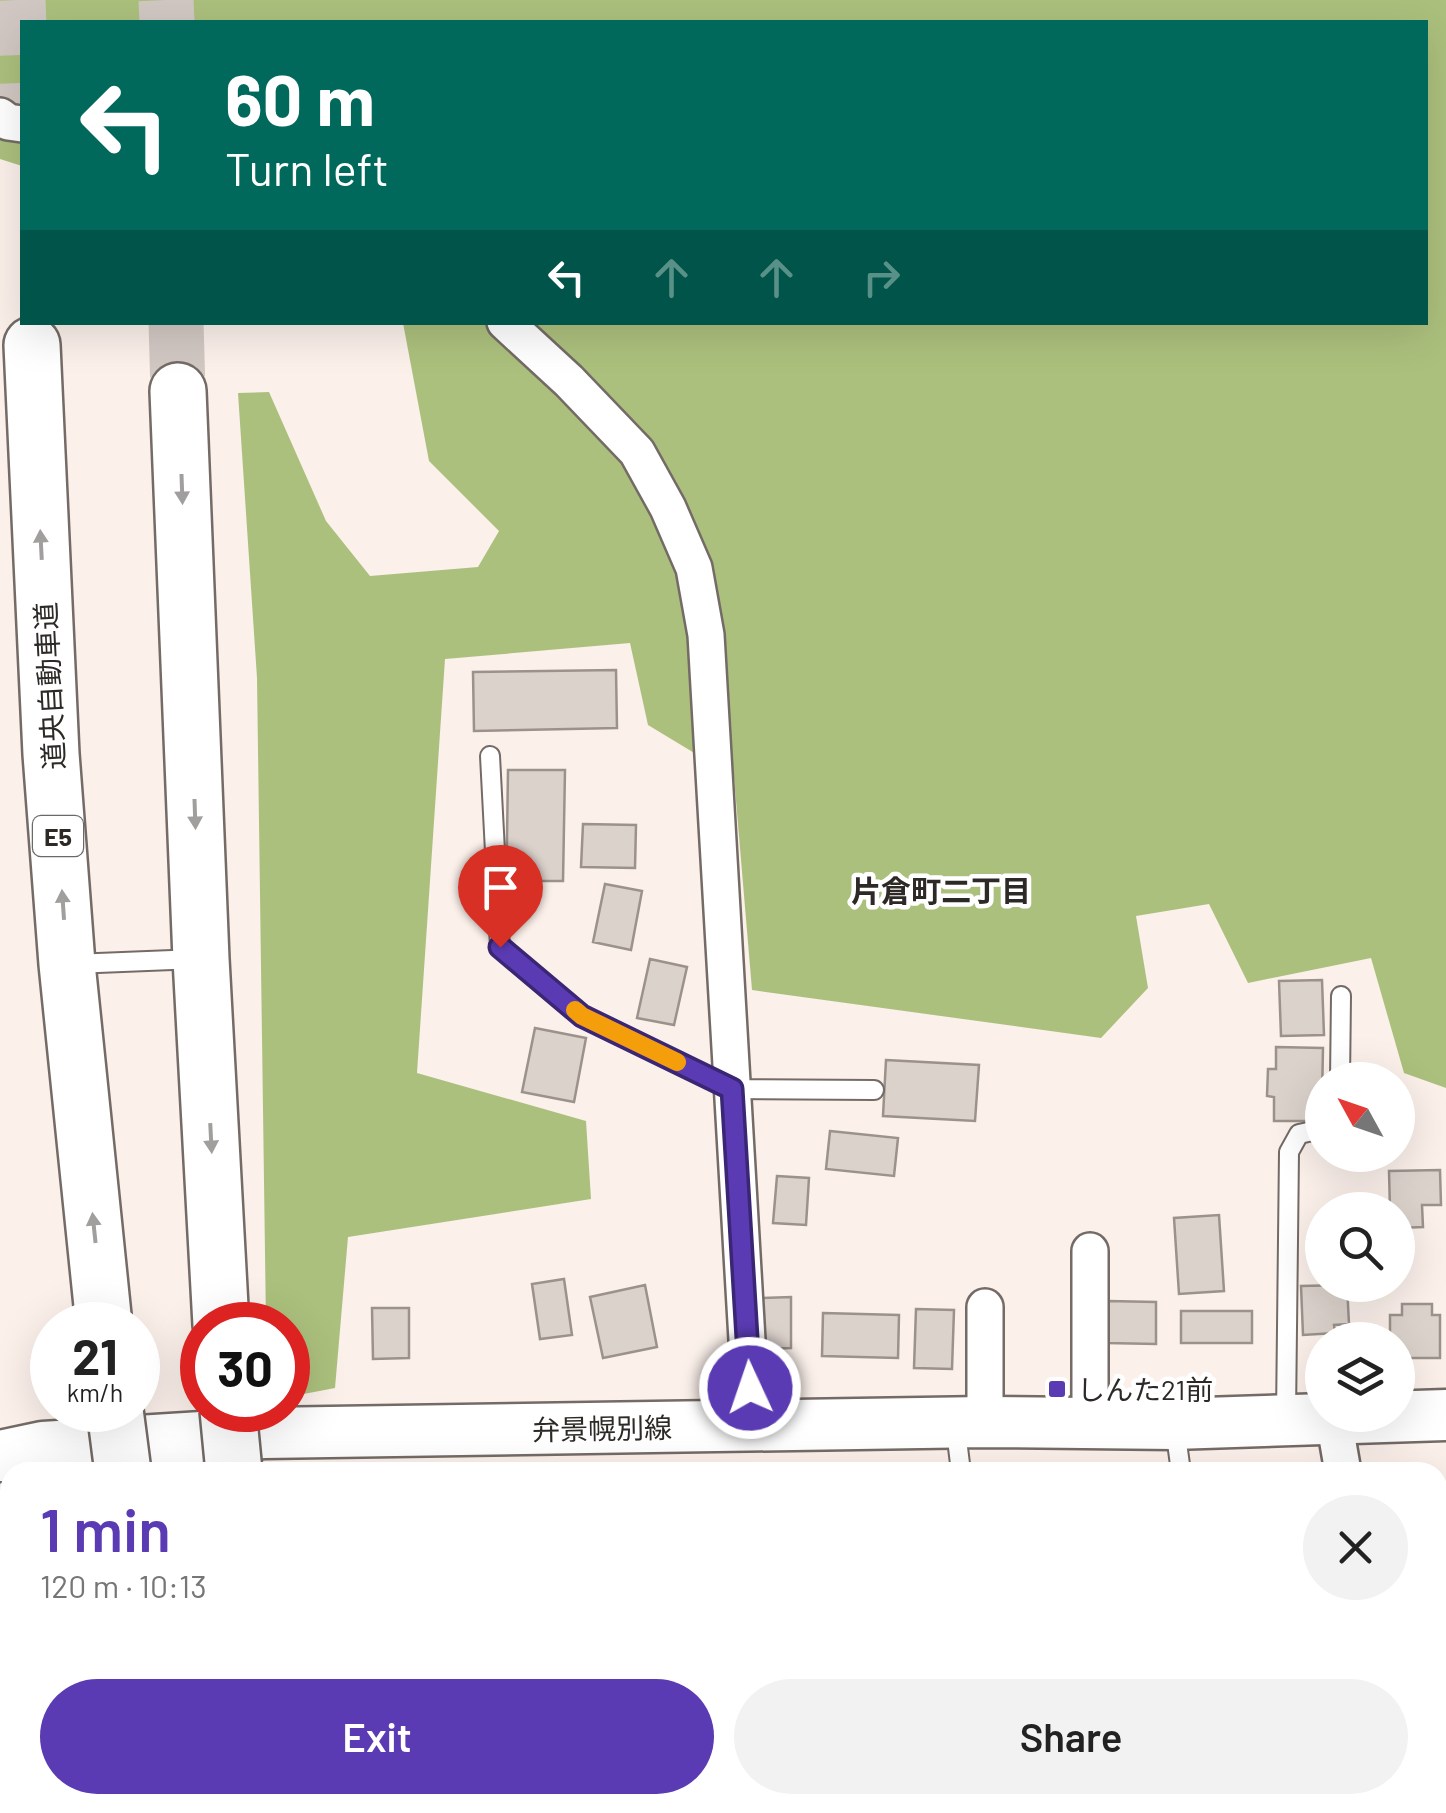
<!DOCTYPE html>
<meta charset="utf-8">
<style>
:root{--surface:#fff;--page:#f2f2f2;--text:#222;--muted:#767676;--accent:#5a3bb3}
body{margin:0;font-family:Barlow,"Noto Sans JP",sans-serif;background:var(--page);color:var(--text);height:100vh;display:flex;flex-direction:column;font-size:38px;white-space:nowrap}
*{box-sizing:border-box;margin:0}
p{font-size:32px;color:var(--muted)}
.icon{flex:none;width:55px;height:55px;fill:none;stroke:currentColor;stroke-width:2;stroke-linecap:round;stroke-linejoin:round}
.map{position:relative;flex:1;overflow:hidden}
.details{position:absolute;left:0px;top:1462px;width:1448px;height:352px;display:flex;flex-direction:column;background:var(--surface);border-radius:30px 30px 0 0;box-shadow:0 10px 40px #0002}
.details>*{flex:none}
.banner{position:absolute;left:20px;top:20px;width:1408px;height:305px;border-radius:0px;box-shadow:0 10px 40px #0002;background:#00695c;color:#fff;overflow:hidden}
.needle{width:65px;rotate:310deg}
.fabs{position:absolute;left:1305px;top:1062px;display:grid;gap:20px}
.fabs a{display:grid;place-items:center;width:110px;height:110px;border-radius:50%;background:var(--surface);box-shadow:0 10px 40px #0002;font-size:50px}
.speed{position:absolute;left:30px;top:1302px;display:flex;gap:20px;font-size:50px;font-weight:700;text-align:center}
.speed>*{display:grid;place-content:center;width:130px;height:130px;border-radius:50%;background:var(--surface);box-shadow:0 10px 40px #0002;line-height:1}
.speed small{font-size:25px;font-weight:400}
.speed .limit{border:15px solid #d22;background:#fff;color:#111}
.pin{position:absolute;display:grid;place-items:center;width:85px;height:85px;color:#fff;margin:-102px -42px;border-radius:50% 50% 50% 0;rotate:-45deg;box-shadow:0 0 10px #0007}
.pin .icon{rotate:45deg}
.me{position:absolute;width:110px;margin:-55px;rotate:357deg;stroke-linejoin:round;filter:drop-shadow(0 0 8px #0008)}
.turn{display:flex;align-items:center;gap:35px;height:210px;padding:0 40px;font-size:45px}
.turn .icon{width:130px;height:130px;stroke-width:2.5}
.turn b{display:block;font-size:70px;line-height:85px}
.lanes{display:flex;align-items:center;height:95px;padding:0 40px;background:#0003;justify-content:center;gap:50px;direction:ltr}
.lanes .off{opacity:.35}
.round{display:grid;place-items:center;flex:none;width:105px;height:105px;border-radius:52px;background:var(--page)}
.headline{display:flex;align-items:center;justify-content:space-between;height:170px;padding:0 40px}
h1{font-size:60px;font-weight:600;line-height:75px;color:var(--accent)}
.action{display:flex;gap:20px;margin-top:auto;padding:20px 40px}
.action a{flex:1;height:115px;border-radius:60px;background:var(--accent);color:#fff;font-size:40px;font-weight:600;line-height:115px;text-align:center}
.action a+a{background:var(--page);color:var(--text)}
.map>svg:first-child{display:block}
.forest{fill:#acc07d}
.building{fill:#dcd2cc;stroke:#9c928c;stroke-width:2.5}
.lines{fill:none;stroke-linecap:round;stroke-linejoin:round}
.motorway-tunnel{stroke:#d2c8c3;stroke-width:55;stroke-dasharray:55 28;stroke-linecap:butt}
.service-casing{stroke:#746b66;stroke-width:22}
.minor-casing{stroke:#746b66;stroke-width:40}
.secondary-casing{stroke:#746b66;stroke-width:55}
.motorway-casing{stroke:#746b66;stroke-width:60}
.path{stroke:#b7afaa;stroke-width:6;stroke-dasharray:10 5;stroke-linecap:butt}
.service{stroke:#fff;stroke-width:18}
.minor{stroke:#fff;stroke-width:35}
.secondary{stroke:#fff;stroke-width:50}
.motorway{stroke:#fff;stroke-width:55}
.motorway-bridge-casing{stroke:#746b66;stroke-width:60;stroke-linecap:butt}
.motorway-bridge{stroke:#fff;stroke-width:55}
.oneway{fill:#a09f9d}
.route-casing{stroke:#3a2674;stroke-width:25}
.route{stroke:#5a3bb3;stroke-width:18}
.slow{stroke:#f59e0b;stroke-width:18}
.poi-dot{fill:#5a3bb3;stroke:#fff;stroke-width:4}
.labels{text-anchor:middle;dominant-baseline:central;stroke-width:9;stroke-linejoin:round;paint-order:stroke}
.shield{fill:#fff;stroke:#6b6967;stroke-width:2.5}
.shield-label{font-size:25px;font-weight:bold;fill:#2c2926}
.street-label{font-size:28px;fill:#2c2926;stroke:#fff}
.poi-label{font-size:28px;fill:#2c2926;stroke:#fff;text-anchor:start}
.neighbourhood-label{font-size:30px;font-weight:bold;fill:#2c2926;stroke:#fff}
</style>
<div class="map">
<svg width="1446" height="1813" viewBox="0 0 1446 1813">
<rect width="100%" height="100%" fill="#fbf0ea"/>
<path class="forest" d="M0,0H1446V1088L1404,1073L1371,958L1248,983L1209,904L1136,916L1148,988L1101,1038L752,990L734,777L648,725L630,643L445,659L417,1073L586,1121L591,1199L348,1237L335,1388L288,1397V1325H266L257,678L238,393L269,392L326,521L370,576L478,567L499,531L429,461L403,323L1425,322V22H22V166L0,159Z"/>
<path class="building" d="M616,670L617,728L474,731L473,672Z
M508,770H565L563,881H533L532,907L506,908Z
M583,824L636,825L635,868L581,867Z
M605,884L642,891L631,950L593,942Z
M650,959L687,967L674,1025L637,1018Z
M1322,980L1324,1035L1281,1036L1279,981Z
M535,1028L586,1038L574,1102L522,1092Z
M1276,1047L1323,1048L1322,1098L1313,1097V1121H1274V1097L1267,1096L1268,1069H1276Z
M886,1060L979,1065L975,1121L883,1116Z
M830,1131L898,1138L894,1176L826,1169Z
M1440,1170L1441,1205H1422L1423,1227L1398,1228V1210H1390L1389,1171Z
M777,1176L809,1178L806,1225L773,1223Z
M1219,1215L1224,1291L1179,1294L1174,1218Z
M564,1279L572,1335L540,1339L532,1284Z
M645,1285L657,1347L603,1358L590,1297Z
M1347,1285L1349,1324L1334,1325L1335,1333L1303,1335L1301,1286Z
M791,1297V1348L760,1349V1298Z
M1108,1301L1156,1302V1344L1107,1343Z
M1402,1304H1432V1315H1440V1358H1398V1340H1390V1315H1402Z
M372,1308H409V1358L373,1359Z
M916,1309L954,1310L952,1369L914,1368Z
M1181,1311H1252V1343H1181Z
M823,1313L899,1315L898,1358L822,1356Z
M1446,1660V1701L1438,1702V1661Z
M1034,1805H1227L1221,1813H1035Z"/>
<g class="lines">
<path class="motorway-tunnel" d="M18,0L22,108
M166,0L167,22
M176,322L178,391"/>
<defs>
<path id="service" d="M490,756L500,947L582,1017L732,1089L874,1090
M73,964L197,959
M1340,1080L1341,996
M1286,1416L1289,1152L1299,1134L1322,1129
M955,1423L961,1472
M1175,1428L1181,1472
M1438,1725H1446
M406,1805L411,1813
M996,1805L997,1813"/>
<path id="minor" d="M0,116L8,122L22,124
M505,322L569,381L637,452L668,508L694,568L706,635L752,1426
M985,1307V1422
M1334,1420L1343,1472
M1090,1422V1251
M1394,1805L1395,1813"/>
<path id="secondary" d="M0,1456L43,1447L264,1433L985,1422L1174,1424L1446,1415"/>
<path id="motorway" d="M32,345L51,754L67,964L104,1325
M178,391L201,959L221,1325
M166,1805L167,1813
M267,1805L268,1813"/>
</defs>
<use href="#service" class="service-casing"/>
<use href="#minor" class="minor-casing"/>
<use href="#secondary" class="secondary-casing"/>
<use href="#motorway" class="motorway-casing"/>
<path class="path" d="M1271,1805V1813"/>
<use href="#service" class="service"/>
<use href="#minor" class="minor"/>
<use href="#secondary" class="secondary"/>
<use href="#motorway" class="motorway"/>
<defs>
<path id="motorway-bridge" d="M115,1410L123,1472
M228,1410L234,1472"/>
</defs>
<use href="#motorway-bridge" class="motorway-bridge-casing"/>
<use href="#motorway-bridge" class="motorway-bridge"/>
</g>
<defs><path id="oneway-solid" d="M-6-.8H1V-3.2L6.5 0L1 3.2V.8H-6Z" transform="scale(2.5)"/></defs>
<g class="oneway">
<use href="#oneway-solid" transform="translate(182 489) rotate(88)"/>
<use href="#oneway-solid" transform="translate(41 545) rotate(-93)"/>
<use href="#oneway-solid" transform="translate(195 814) rotate(88)"/>
<use href="#oneway-solid" transform="translate(63 905) rotate(-94)"/>
<use href="#oneway-solid" transform="translate(211 1138) rotate(87)"/>
<use href="#oneway-solid" transform="translate(94 1228) rotate(-96)"/>
</g>
<g class="lines">
<defs>
<path id="route" d="M500,947L582,1016L732,1089L750,1388"/>
</defs>
<use href="#route" class="route-casing"/>
<use href="#route" class="route"/>
<path class="slow" d="M575,1010L582,1016L677,1062"/>
</g>
<rect class="poi-dot" x="1047" y="1379" width="20" height="20" rx="5"/>
<g class="labels">
<rect class="shield" x="33" y="816" width="50" height="40" rx="8"/>
<g class="shield-label">
<text x="58" y="836">E5</text>
</g>
<g class="street-label">
<text transform="translate(49 686) rotate(-93)">道央自動車道</text>
<text transform="translate(602 1428) rotate(-1)">弁景幌別線</text>
</g>
<g class="poi-label">
<text x="1077" y="1389">しんた21前</text>
</g>
<g class="neighbourhood-label">
<text x="941" y="890">片倉町二丁目</text>
</g>
</g>
</svg>
<div class="fabs">
<a><svg class="needle" viewBox="-14 -14 28 28"><path d="M0-13l5 13h-10z" fill="#e53935"/><path d="M0 13l5-13h-10z" fill="#767676"/></svg></a>
<a><svg class="icon" aria-label="search" viewBox="0 0 24 24"><circle cx="10" cy="10" r="6"/><path d="M15 15l6 6"/></svg></a>
<a><svg class="icon" aria-label="layers" viewBox="0 0 24 24"><path d="M12 4l9 5-9 5-9-5zM3 14l9 5 9-5"/></svg></a>
</div>
<div class="speed"><div>21<small>km/h</small></div><div class="limit">30</div></div>
<div class="pin" style="left:500px;top:947px;background:#d93025"><svg class="icon" aria-label="arrive" viewBox="0 0 24 24"><path d="M6 21V4h12l-3 4 3 4H6"/></svg></div>
<svg class="me" style="left:750px;top:1388px" viewBox="-20 -20 40 40"><circle r="17" fill="#5a3bb3" stroke="#fff" stroke-width="3"/><path d="M0-11L8 9 0 5-8 9z" fill="#fff"/></svg>
<div class="banner">
<div class="turn"><svg class="icon" aria-label="left" viewBox="0 0 24 24"><path d="M17 20v-9H6M10 6l-5 5 5 5"/></svg><div><b>60 m</b>Turn left</div></div>
<div class="lanes"><svg class="icon" aria-label="left" viewBox="0 0 24 24"><path d="M17 20v-9H6M10 6l-5 5 5 5"/></svg><svg class="icon off" aria-label="ahead" viewBox="0 0 24 24"><path d="M12 20V5M6 11l6-6 6 6"/></svg><svg class="icon off" aria-label="ahead" viewBox="0 0 24 24"><path d="M12 20V5M6 11l6-6 6 6"/></svg><svg class="icon off" aria-label="right" viewBox="0 0 24 24"><path d="M7 20v-9h11M14 6l5 5-5 5"/></svg></div>
</div>
<section class="details">
<div class="headline"><div><h1>1 min</h1><p>120 m · 10:13</p></div><a class="round"><svg class="icon" aria-label="close" viewBox="0 0 24 24"><path d="M6 6l12 12M18 6L6 18"/></svg></a></div>
<div class="action"><a>Exit</a><a>Share</a></div>
</section>
</div>
